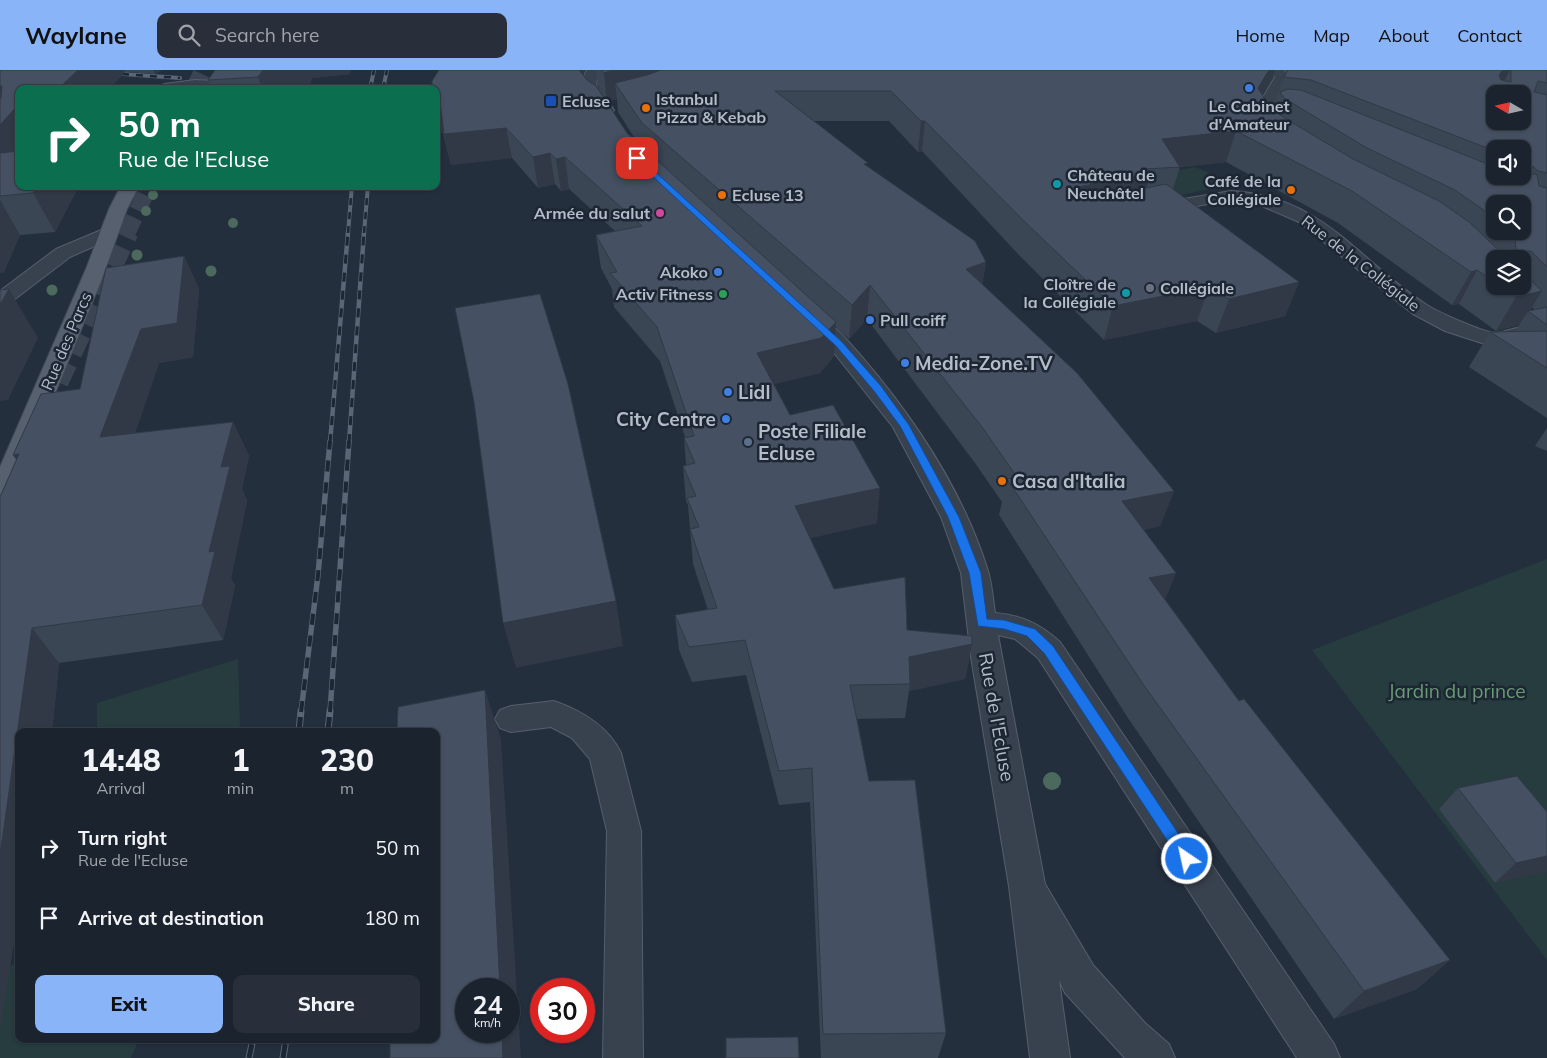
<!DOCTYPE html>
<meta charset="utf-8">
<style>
:root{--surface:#1b232e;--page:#282f3a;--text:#f1f3f6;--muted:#a0a4aa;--line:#39404a;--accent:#8ab4f8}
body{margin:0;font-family:Mulish,sans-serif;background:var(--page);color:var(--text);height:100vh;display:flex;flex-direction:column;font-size:19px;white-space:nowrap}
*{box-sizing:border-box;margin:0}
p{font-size:16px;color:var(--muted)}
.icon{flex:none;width:28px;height:28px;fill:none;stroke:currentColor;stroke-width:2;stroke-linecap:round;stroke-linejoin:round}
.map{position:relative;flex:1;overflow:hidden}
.panel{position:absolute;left:15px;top:658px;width:425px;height:315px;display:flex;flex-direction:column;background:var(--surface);border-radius:10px;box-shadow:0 1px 4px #0004,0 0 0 1px var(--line)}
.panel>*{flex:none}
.banner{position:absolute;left:15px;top:15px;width:425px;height:105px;border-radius:10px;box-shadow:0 1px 4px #0004,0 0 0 1px var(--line);background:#0b6e4f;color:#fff;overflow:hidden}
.needle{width:32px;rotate:279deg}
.fabs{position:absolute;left:1486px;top:15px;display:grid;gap:10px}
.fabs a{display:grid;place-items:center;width:45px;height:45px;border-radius:10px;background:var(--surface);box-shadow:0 1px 4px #0004,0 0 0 1px var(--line);font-size:25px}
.speed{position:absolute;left:455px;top:908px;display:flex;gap:10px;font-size:25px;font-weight:700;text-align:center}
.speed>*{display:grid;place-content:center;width:65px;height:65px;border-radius:50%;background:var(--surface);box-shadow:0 1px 4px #0004,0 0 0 1px var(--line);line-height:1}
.speed small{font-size:12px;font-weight:400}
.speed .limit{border:8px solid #d22;background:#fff;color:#111}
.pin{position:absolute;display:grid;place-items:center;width:42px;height:42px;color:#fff;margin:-21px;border-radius:10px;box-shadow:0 2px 8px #0006}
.me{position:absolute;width:55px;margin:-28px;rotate:326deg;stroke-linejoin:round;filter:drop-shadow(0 0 4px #0008)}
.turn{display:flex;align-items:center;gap:18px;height:105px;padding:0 20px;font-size:22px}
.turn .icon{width:65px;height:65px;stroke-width:2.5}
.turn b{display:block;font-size:35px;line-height:42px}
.eta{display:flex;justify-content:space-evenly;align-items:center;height:85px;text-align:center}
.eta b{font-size:30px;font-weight:800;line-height:35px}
.button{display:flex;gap:10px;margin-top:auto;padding:10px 20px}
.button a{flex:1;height:58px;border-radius:10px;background:var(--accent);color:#111;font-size:20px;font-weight:800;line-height:58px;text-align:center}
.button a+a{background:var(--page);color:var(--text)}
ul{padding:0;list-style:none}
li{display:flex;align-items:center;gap:15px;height:70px;padding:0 20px}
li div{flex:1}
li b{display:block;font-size:19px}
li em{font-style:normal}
header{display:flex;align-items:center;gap:30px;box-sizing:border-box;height:70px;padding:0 25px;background:var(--accent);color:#111}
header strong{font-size:24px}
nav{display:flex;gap:28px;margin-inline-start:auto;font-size:18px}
.search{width:350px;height:45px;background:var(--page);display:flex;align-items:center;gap:12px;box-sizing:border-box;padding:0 18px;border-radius:10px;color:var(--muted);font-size:19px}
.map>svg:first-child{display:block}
.green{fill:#263c3f}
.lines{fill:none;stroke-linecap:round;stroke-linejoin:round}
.highway-tunnel-far1{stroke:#3a4453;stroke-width:17;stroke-dasharray:17 8;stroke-linecap:butt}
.highway-tunnel{stroke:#3a4453;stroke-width:21;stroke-dasharray:21 11;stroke-linecap:butt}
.minor-casing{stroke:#565f6c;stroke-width:2}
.major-casing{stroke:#414a57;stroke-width:2}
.minor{fill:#38414e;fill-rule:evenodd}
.major{fill:#56606e;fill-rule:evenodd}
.rail-far3-casing{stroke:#5a6575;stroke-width:4}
.rail-far2-casing{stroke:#5a6575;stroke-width:4.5}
.rail-far1-casing{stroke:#5a6575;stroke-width:5.5}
.rail-casing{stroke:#5a6575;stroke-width:7}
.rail-far3{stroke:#1d2633;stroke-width:2.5;stroke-dasharray:7;stroke-linecap:butt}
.rail-far2{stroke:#1d2633;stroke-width:3;stroke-dasharray:9;stroke-linecap:butt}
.rail-far1{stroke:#1d2633;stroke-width:4;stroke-dasharray:11;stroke-linecap:butt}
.rail{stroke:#1d2633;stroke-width:5;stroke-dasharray:14;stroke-linecap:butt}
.tree{fill:#4b6a5d}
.wall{fill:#3b4654;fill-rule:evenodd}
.shaded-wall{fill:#303945}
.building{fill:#455162;stroke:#303945;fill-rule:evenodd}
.route{fill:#1a73e8;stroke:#114b97}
.shop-dot{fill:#3f7fe0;stroke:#1d2633;stroke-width:2}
.transit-dot{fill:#1a4fb4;stroke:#1d2633;stroke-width:2}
.food-dot{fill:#e8710a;stroke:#1d2633;stroke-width:2}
.culture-dot{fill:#0f9aa8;stroke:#1d2633;stroke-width:2}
.hotel-dot{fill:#d1479c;stroke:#1d2633;stroke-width:2}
.worship-dot{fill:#6b7280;stroke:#1d2633;stroke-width:2}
.leisure-dot{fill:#2e9e5b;stroke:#1d2633;stroke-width:2}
.service-dot{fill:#5c6f8a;stroke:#1d2633;stroke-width:2}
.labels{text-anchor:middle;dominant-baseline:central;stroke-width:5;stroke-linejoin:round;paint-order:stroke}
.far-poi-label{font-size:16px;font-weight:bold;fill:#b4bcc9;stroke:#1d2633;text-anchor:start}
.far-street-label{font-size:16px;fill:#b4bcc9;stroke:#1d2633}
.poi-label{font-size:19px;font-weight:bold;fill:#b4bcc9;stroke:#1d2633;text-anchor:start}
.park-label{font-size:19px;fill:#6b9a76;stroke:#1d2633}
.street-label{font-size:19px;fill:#b4bcc9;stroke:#1d2633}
</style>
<header>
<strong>Waylane</strong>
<div class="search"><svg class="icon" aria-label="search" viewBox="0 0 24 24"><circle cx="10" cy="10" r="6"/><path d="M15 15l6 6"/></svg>Search here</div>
<nav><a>Home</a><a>Map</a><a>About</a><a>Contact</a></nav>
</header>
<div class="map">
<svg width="1547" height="988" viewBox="0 0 1547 988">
<rect width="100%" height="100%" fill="#242f3e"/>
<path class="green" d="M1195,97L1219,107L1224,116L1177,126L1167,109V102Z
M1547,489V890L1312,580Z
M238,589L240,661H97V633Z
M19,893V969H139L131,988H0V948L10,896Z"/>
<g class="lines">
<path class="highway-tunnel-far1" d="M194,19L203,0
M127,163L149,116"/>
<path class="highway-tunnel" d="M58,312L128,162"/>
<defs>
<path id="minor" d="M587,0H601C589,22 603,25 614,40L612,43H600C586,32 576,18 587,0Z
M1270,0H1284L1289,7L1264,52H1252L1250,49L1253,44L1275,7Z
M195,10L217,11L225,16L223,19H157L164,14Z
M1231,121C1323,126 1357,190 1427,235C1438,242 1486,264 1497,263C1509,261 1519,255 1531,258L1534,263L1531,268L1494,277L1445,261L1413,244L1299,152L1262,136L1231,132L1213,133L1154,144L1148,143L1145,139L1148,135L1154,134Z
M106,158L113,160L115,164L113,168L70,187L7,235L0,237V221L56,179Z
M808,240C826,244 849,272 862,287C915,349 964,423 988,501C992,514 993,529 995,543C1021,545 1040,554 1060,572L1334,974L1340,988H1297L1038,588L1015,569L998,565L1045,814L1093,895L1145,953L1169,974L1175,988H1125L1065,923L1059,910L1070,988H1030L1009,816L971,587L961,503L941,447L893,357L831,279L801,250L797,246L801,242Z
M554,631C582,641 608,656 621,683L641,761L643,988H603L607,761L590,689L572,668L551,657L511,662L500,658L495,649L500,640L511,636Z"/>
<path id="major" d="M121,116H139L127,139L101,211L13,426L9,432L0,435V397L86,199L109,139Z"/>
</defs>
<use href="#minor" class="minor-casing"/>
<use href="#major" class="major-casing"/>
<use href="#minor" class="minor"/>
<use href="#major" class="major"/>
<defs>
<path id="rail-far3" d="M108,3L180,8
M370,19L374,0
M383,19L387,0
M348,163L352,116
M364,163L368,116"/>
<path id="rail-far2" d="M330,373L348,162
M349,373L364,162"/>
<path id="rail-far1" d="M301,642L318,505L330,371
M330,642L349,371"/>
<path id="rail" d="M299,661L301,641
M328,661L330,641
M249,988L253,969
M283,988L286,969"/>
</defs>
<use href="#rail-far3" class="rail-far3-casing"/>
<use href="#rail-far2" class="rail-far2-casing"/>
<use href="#rail-far1" class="rail-far1-casing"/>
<use href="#rail" class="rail-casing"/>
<use href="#rail-far3" class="rail-far3"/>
<use href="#rail-far2" class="rail-far2"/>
<use href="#rail-far1" class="rail-far1"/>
<use href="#rail" class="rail"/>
</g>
<g class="tree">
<circle cx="153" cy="125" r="5"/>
<circle cx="146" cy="141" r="5"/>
<circle cx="233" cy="153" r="5"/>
<circle cx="137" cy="185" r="5.5"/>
<circle cx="211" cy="201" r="5.5"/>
<circle cx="52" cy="220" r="5.5"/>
<circle cx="1052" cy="711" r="9"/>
</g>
<path class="wall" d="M0,0H162L155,4L125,2L109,19H19V116H79L55,162L20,165L4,202L0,203Z
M215,0L350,4L312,8L309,17L290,19H211L208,10Z
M439,0H585L583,4L587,10L599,21L596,0H1275L1273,7L1262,25L1269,36L1274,40L1275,37L1274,36L1284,7L1287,3L1285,0H1547V348L1469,297L1490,262H1515L1519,255L1496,261L1459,234L1452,235L1338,153L1226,92L1180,97L1173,119L1299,212L1285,246L1216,263L1197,251L1104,270L1018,184L922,81L918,82L889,51H814L868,97L986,192L982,215L1174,421L1160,456L1143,460L1176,503L1165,529L1239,631L1450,890L1417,919L1334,949L1128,648L999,445L1002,432L975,393L867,249L849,269L836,257L834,286L820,303L774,314L790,345L877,453L810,468L834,519L907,560L972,574L965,609L909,621L905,648L857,649L869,711L946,963L938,988H821L810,732L779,735L746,605L692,612L679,580L675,545L708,540L693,494L688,435L686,431L683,396L686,395L684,368L685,367L660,291L614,237L612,219L601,198L596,165L615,161L569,119L561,121L555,114L538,118L512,88L451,95L443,63H438L436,54V19ZM605,29L607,32L617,29L618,42L637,72L627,63ZM1495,79H1522V106H1495ZM1495,134L1522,161H1495ZM1495,189H1522V216H1495ZM1532,237L1535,240L1530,241Z
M184,186L199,219L193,287L159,293L135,363L233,352L249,386L242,419L247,431L231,508L235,516L223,570L59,593L52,661H19L13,877L0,958V427L17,390L13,385L80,319Z
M1547,358V381L1535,376Z
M1458,718L1547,786L1495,813L1439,739Z"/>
<path class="shaded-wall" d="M78,0H124L125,2L109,19H60L59,18Z
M153,0H162L155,4Z
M263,0H351L350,4L312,8L309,17L290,19H262L258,7Z
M576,0H585L578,12Z
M613,0H719L615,13L617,29L607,32L604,3Z
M1269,0H1275L1273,7L1248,48L1258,18Z
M1508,0H1510L1498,24L1499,5L1502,1Z
M0,16H2L19,34V94L0,117Z
M440,32L447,62L438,63L436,54V33Z
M921,51H925L922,81L918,82Z
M506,58L512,88L451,95L444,64Z
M1236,61L1226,92L1174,97L1162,69Z
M550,83L555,114L538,118L533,87Z
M565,87L569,119L561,121L556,89Z
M1151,103L1142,134L1067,156L1074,124L1078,117Z
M38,116H79L55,162L33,123Z
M0,130L20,165L4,202L0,203Z
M184,186L199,219L193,287L159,293L121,402L100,367L141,259Z
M986,192L980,226L966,199Z
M1477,200L1459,234L1452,235L1471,202Z
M1299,212L1285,246L1216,263L1229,229Z
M870,215L867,249L849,269L852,235Z
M1209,217L1197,251L1104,270L1113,236Z
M9,219L38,268L8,330L0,331V235Z
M1542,221L1529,242L1528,241L1519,255L1496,261L1516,227Z
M836,252L834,286L820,303L758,318L757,283Z
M233,352L249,386L242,419L247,431L231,508L235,516L223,570L202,535L221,397Z
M19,384L37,420L13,385Z
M880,418L877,453L794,472L795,436Z
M1174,421L1160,456L1110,467L1122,431Z
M1176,503L1161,539L1149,508Z
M616,531L623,576L516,598L503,553Z
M32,558L59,593L52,661H19V875L13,877L0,958V786Z
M972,574L965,609L909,621L910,614L909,587Z
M485,620L501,669L521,988H503L502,961H509V919H500Z
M1547,786V802L1495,813L1516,793Z
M1450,890L1417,919L1334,949L1364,921Z"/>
<path class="building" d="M0,0H78L59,18L19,19V34L0,55V28H1L2,16H0Z
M215,0H263L258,7L208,10Z
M439,0H579L587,10L596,16L627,63L836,252L821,268L757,283L790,345L833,335L880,418L795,436L834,519L905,507L907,560L972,566V574L909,587L910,614L850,615L869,711L915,710L946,963L823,964L812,698L779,701L745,570L689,577L675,545L717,538L690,459L699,457L687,428L696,426L683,396L695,393L684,368L694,366L657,257L610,203L617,202L596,165L642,156L565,87L556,89L550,83L533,87L506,58L444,64L440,32L436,33V19H432V11Z
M601,0H613L604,3Z
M661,0H1269L1258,18L1269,36L1283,47L1353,89L1439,131L1469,152L1508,189H1495V212L1477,200L1471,202L1352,121L1236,61L1162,69L1180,97L1146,99L1151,103L1078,117L1074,124L1078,128L1086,130L1166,114L1299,212L1229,229L1209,217L1113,236L1024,151L925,51H921L891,21H775L868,93L864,94L975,171L986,192L966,199L1077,303L1174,421L1122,431L1176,503L1149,508L1239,631L1244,629L1450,890L1364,921L1143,614L1007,409L1017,407L982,357L870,215L852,235L642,53L615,13L647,5Z
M1288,0H1508L1502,1L1499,5L1501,10L1511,12V0H1547V13L1538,11L1534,22L1547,25V103L1538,101L1534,97L1522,92V79H1495V81L1311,10L1284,7ZM1495,24H1522V51H1495Z
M1288,19L1301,20L1495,97V106H1522V104H1537L1539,116L1547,118V197L1531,181H1516L1515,167L1509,161H1522V134H1495V149L1485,141L1455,120L1367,78L1297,36L1284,28L1280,22Z
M19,81V116H38L33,123L0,126V83Z
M184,186L177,253L141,259L100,367L233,352L221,397L230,396L209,482L215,481L202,535L32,558L0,786V427L19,384L13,385L41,324L80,319L106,198Z
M1522,202L1542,221L1516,227L1501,216H1522Z
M9,219L0,235V220Z
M540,224L568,314L616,531L503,553L474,332L455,238Z
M1547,237V255L1528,241Z
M1547,261V298L1490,262Z
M485,620L500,919H466V961H502L503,988H390V969H436V661H397L398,637Z
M1517,706L1547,742V786L1516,793L1458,718Z
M798,967L799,988H726V968Z"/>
<path class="route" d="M635,87H639L842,272L881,316L909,355L959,447L981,503L987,549L1004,550L1035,559L1053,576L1192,784L1195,789L1192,793L1187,795L1182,793L1044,583L1027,566L1004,559L978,556L969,503L948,447L900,356L874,321L836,276L635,90Z"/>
<g class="shop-dot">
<circle cx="1249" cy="18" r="5"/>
<circle cx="718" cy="202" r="5"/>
<circle cx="870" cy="250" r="5"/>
<circle cx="905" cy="293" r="5"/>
<circle cx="728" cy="322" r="5"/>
<circle cx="726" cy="349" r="5"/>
</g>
<rect class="transit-dot" x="545" y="25" width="12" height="12" rx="2.5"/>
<g class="food-dot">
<circle cx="646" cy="38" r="5"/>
<circle cx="1291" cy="120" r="5"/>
<circle cx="722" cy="125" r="5"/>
<circle cx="1002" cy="411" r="5"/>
</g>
<g class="culture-dot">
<circle cx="1057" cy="114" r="5"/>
<circle cx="1126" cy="223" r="5"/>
</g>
<circle class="hotel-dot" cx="660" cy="143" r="5"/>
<circle class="worship-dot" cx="1150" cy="218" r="5"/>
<circle class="leisure-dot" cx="723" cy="224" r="5"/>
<circle class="service-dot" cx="748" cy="372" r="5"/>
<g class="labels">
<g class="far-poi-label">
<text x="656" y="29">Istanbul<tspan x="656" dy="18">Pizza &amp; Kebab</tspan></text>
<text x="562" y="31">Ecluse</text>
<text x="1249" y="36" text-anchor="middle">Le Cabinet<tspan x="1249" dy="18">d'Amateur</tspan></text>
<text x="1067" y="105">Château de<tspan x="1067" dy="18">Neuchâtel</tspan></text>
<text x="1281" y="111" text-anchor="end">Café de la<tspan x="1281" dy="18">Collégiale</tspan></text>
<text x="732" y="125">Ecluse 13</text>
<text x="650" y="143" text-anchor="end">Armée du salut</text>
<text x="708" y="202" text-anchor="end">Akoko</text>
<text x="1116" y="214" text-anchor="end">Cloître de<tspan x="1116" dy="18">la Collégiale</tspan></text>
<text x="1160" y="218">Collégiale</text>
<text x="713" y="224" text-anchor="end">Activ Fitness</text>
<text x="880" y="250">Pull coiff</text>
</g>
<g class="far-street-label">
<text transform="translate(1361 193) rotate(38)">Rue de la Collégiale</text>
<text transform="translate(66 271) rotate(-67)">Rue des Parcs</text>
</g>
<g class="poi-label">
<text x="915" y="293">Media-Zone.TV</text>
<text x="738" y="322">Lidl</text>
<text x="716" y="349" text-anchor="end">City Centre</text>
<text x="758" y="361">Poste Filiale<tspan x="758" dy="22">Ecluse</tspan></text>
<text x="1012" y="411">Casa d'Italia</text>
</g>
<g class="park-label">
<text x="1457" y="621">Jardin du prince</text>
</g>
<g class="street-label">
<text transform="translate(997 647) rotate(80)">Rue de l'Ecluse</text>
</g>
</g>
</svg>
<div class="fabs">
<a><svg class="needle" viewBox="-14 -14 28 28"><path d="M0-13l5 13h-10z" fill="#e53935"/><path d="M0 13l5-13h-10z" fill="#a0a4aa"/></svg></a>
<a><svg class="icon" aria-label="sound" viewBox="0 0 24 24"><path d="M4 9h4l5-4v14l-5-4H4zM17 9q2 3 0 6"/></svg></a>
<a><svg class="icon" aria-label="search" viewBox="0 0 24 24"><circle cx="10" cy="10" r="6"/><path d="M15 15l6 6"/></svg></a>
<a><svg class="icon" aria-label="layers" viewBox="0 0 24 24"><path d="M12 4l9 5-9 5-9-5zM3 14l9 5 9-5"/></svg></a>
</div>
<div class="speed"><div>24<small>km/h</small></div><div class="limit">30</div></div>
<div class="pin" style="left:637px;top:88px;background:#d93025"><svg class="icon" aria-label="arrive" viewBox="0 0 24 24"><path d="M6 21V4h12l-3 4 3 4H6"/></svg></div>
<svg class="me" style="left:1187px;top:789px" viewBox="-20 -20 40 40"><circle r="17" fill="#1a73e8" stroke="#fff" stroke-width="3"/><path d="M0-11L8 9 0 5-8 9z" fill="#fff"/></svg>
<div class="banner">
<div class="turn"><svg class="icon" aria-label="right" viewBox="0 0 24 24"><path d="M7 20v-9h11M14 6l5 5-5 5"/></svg><div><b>50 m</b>Rue de l'Ecluse</div></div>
</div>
<section class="panel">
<div class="eta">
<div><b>14:48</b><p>Arrival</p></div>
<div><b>1</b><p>min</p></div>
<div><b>230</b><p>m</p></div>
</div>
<ul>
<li><svg class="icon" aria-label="right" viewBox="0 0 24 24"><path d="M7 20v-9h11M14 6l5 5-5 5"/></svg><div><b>Turn right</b><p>Rue de l'Ecluse</p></div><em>50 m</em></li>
<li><svg class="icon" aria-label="arrive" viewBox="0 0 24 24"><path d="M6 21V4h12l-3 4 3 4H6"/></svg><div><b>Arrive at destination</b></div><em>180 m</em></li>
</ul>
<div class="button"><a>Exit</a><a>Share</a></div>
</section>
</div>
